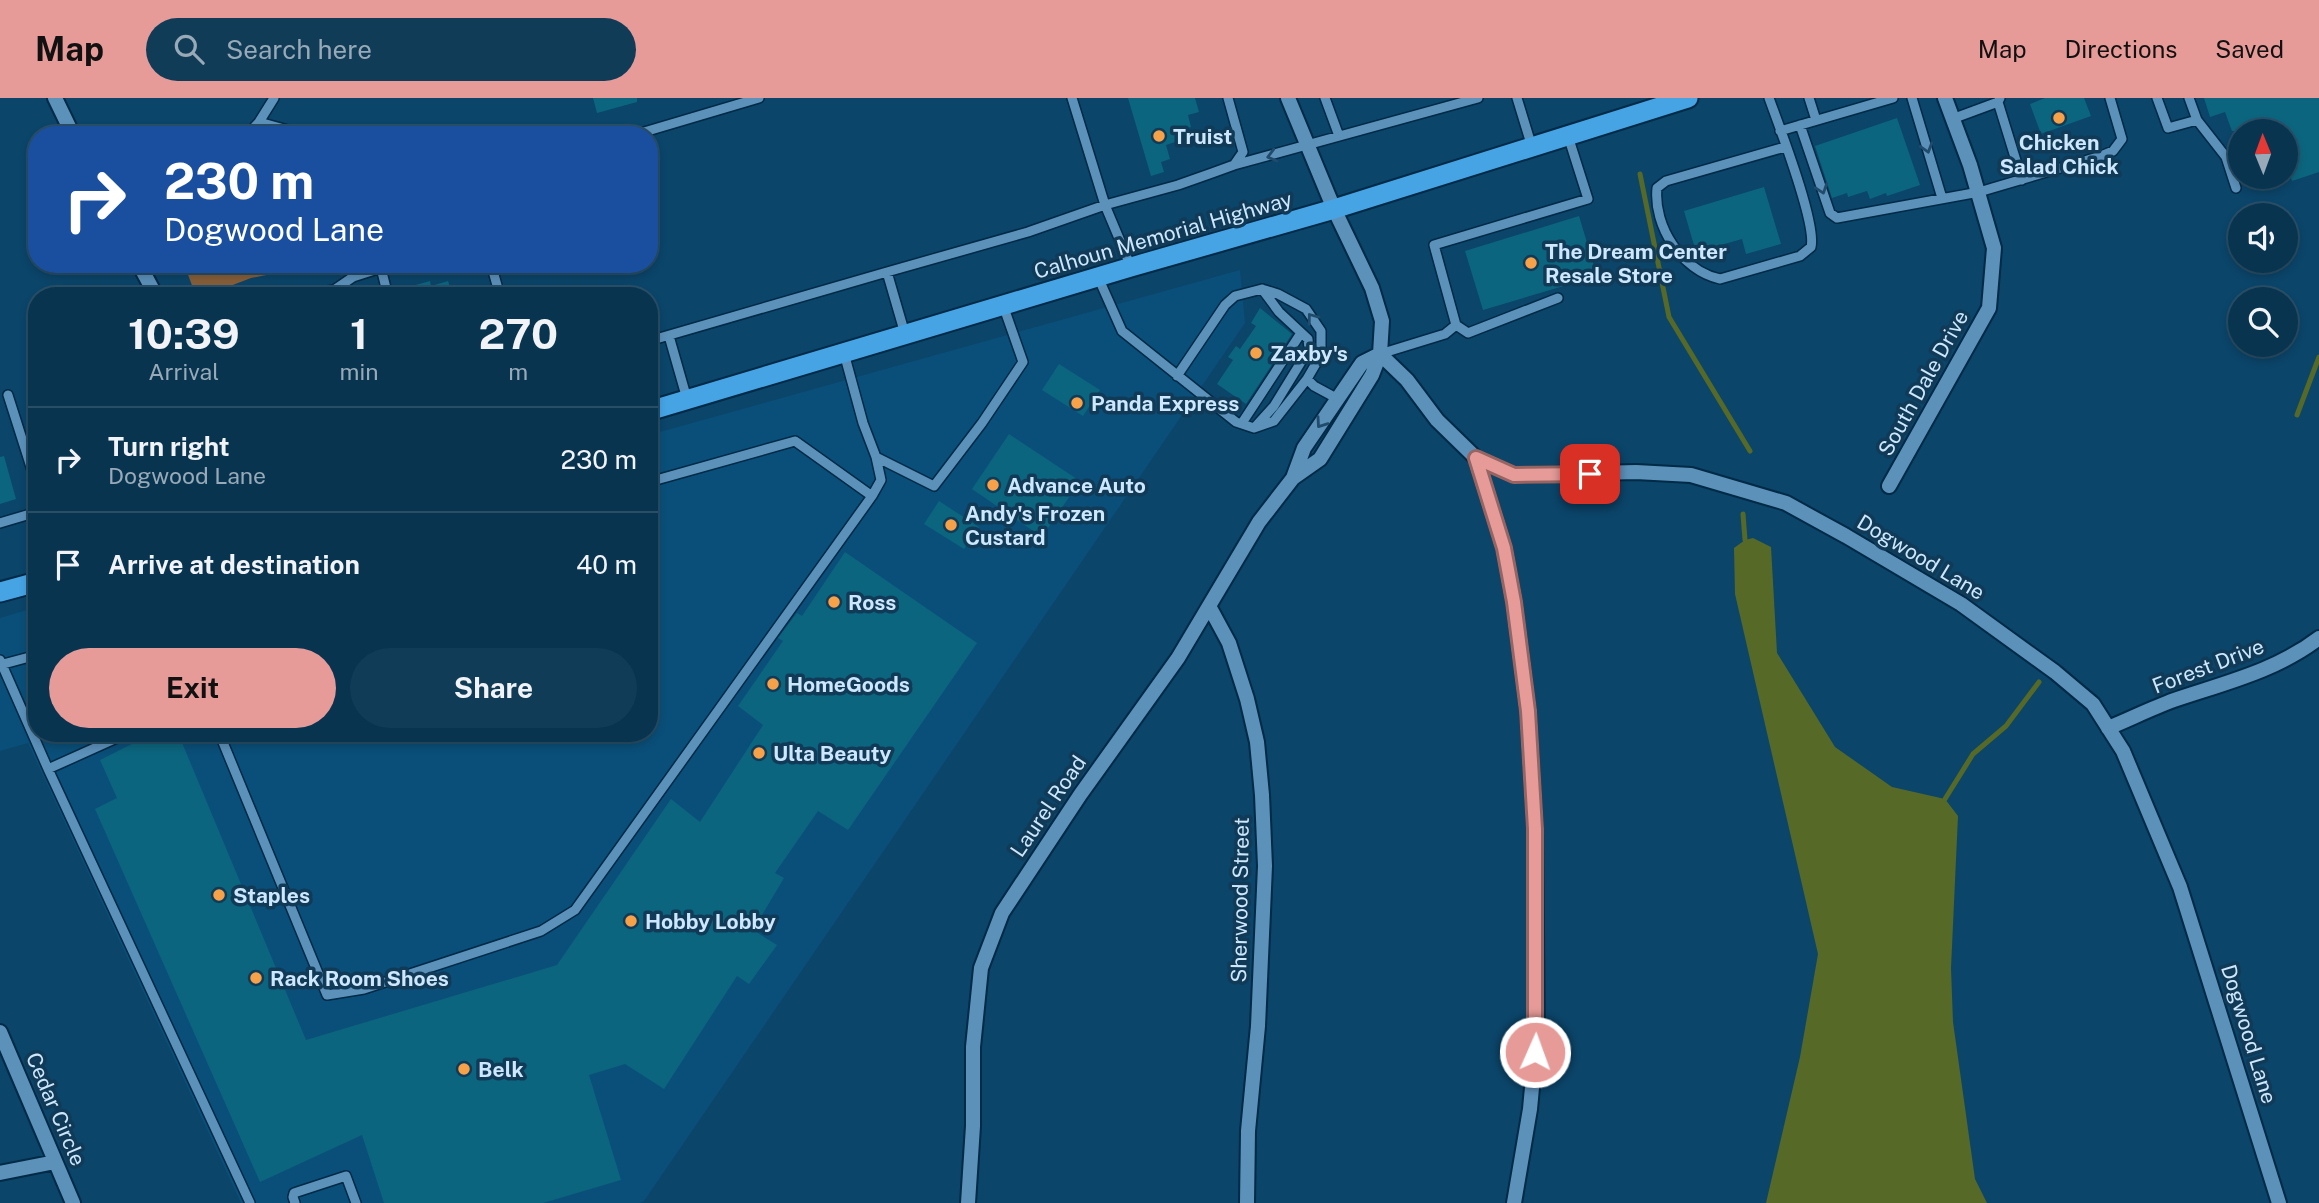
<!DOCTYPE html>
<style>
:root{--surface:#083450;--page:#113c57;--text:#f1f3f6;--muted:#98aab7;--line:#294f67;--accent:#e69b98}
body{margin:0;font-family:"Public Sans",sans-serif;background:var(--page);color:var(--text);height:100vh;display:flex;flex-direction:column;font-size:26px;white-space:nowrap}
*{box-sizing:border-box;margin:0}
p{font-size:23px;color:var(--muted)}
.icon{flex:none;width:38px;height:38px;fill:none;stroke:currentColor;stroke-width:2;stroke-linecap:round;stroke-linejoin:round}
.map{position:relative;flex:1;overflow:hidden}
.panel{position:absolute;left:28px;top:189px;width:630px;height:455px;display:flex;flex-direction:column;background:var(--surface);border-radius:28px;box-shadow:0 4px 10px #0003,0 0 0 2px var(--line)}
.panel>*{flex:none}
.hud{position:absolute;left:28px;top:28px;width:630px;height:147px;border-radius:28px;box-shadow:0 4px 10px #0003,0 0 0 2px var(--line);background:#1a4fa0;color:#fff;overflow:hidden}
.needle{width:46px;rotate:359deg}
.fabs{position:absolute;left:2228px;top:21px;display:grid;gap:14px}
.fabs a{display:grid;place-items:center;width:70px;height:70px;border-radius:50%;background:var(--surface);box-shadow:0 4px 10px #0003,0 0 0 2px var(--line);font-size:35px}
.pin{position:absolute;display:grid;place-items:center;width:60px;height:60px;color:#fff;margin:-30px;border-radius:14px;box-shadow:0 4px 10px #0006}
.me{position:absolute;width:77px;margin:-38px;rotate:2deg;stroke-linejoin:round;filter:drop-shadow(0 0 5px #0008)}
.turn{display:flex;align-items:center;gap:24px;height:147px;padding:0 21px;font-size:32px}
.turn .icon{width:91px;height:91px;stroke-width:2.5}
.turn b{display:block;font-size:49px;line-height:60px}
.eta{display:flex;justify-content:space-evenly;align-items:center;height:119px;text-align:center}
.eta b{font-size:42px;font-weight:700;line-height:49px}
.cta{display:flex;gap:14px;margin-top:auto;padding:14px 21px}
.cta a{flex:1;height:80px;border-radius:42px;background:var(--accent);color:#111;font-size:28px;font-weight:700;line-height:80px;text-align:center}
.cta a+a{background:var(--page);color:var(--text)}
ul{padding:0;list-style:none}
li{display:flex;align-items:center;gap:21px;height:105px;padding:0 21px;border-top:2px solid var(--line)}
li div{flex:1}
li b{display:block;font-size:26px}
li em{font-style:normal}
header{display:flex;align-items:center;gap:42px;box-sizing:border-box;height:98px;padding:0 35px;background:var(--accent);color:#111}
header strong{font-size:33px}
nav{display:flex;gap:38px;margin-inline-start:auto;font-size:24px}
.search{width:490px;height:63px;background:var(--page);display:flex;align-items:center;gap:18px;box-sizing:border-box;padding:0 24px;border-radius:38px;color:var(--muted);font-size:26px}
.map>svg:first-child{display:block}
.built{fill:#0a4f79}
.green{fill:#875f3a}
.water{fill:#566927}
.lines{fill:none;stroke-linecap:round;stroke-linejoin:round}
.stream{stroke:#566927;stroke-width:5}
.building{fill:#0c657e}
.service-casing{stroke:#002a46;stroke-width:12}
.minor-casing{stroke:#002a46;stroke-width:18}
.trunk-casing{stroke:#002a46;stroke-width:23}
.service{stroke:#5c91ba;stroke-width:9}
.minor{stroke:#5c91ba;stroke-width:14}
.trunk{stroke:#46a4e5;stroke-width:19}
.oneway{stroke:#204b6b}
.route-casing{stroke:#966563;stroke-width:18}
.route{stroke:#e69b98;stroke-width:12}
.poi-dot{fill:#f7a149;stroke:#113a57;stroke-width:2.5}
.labels{text-anchor:middle;dominant-baseline:central;stroke-width:7;stroke-linejoin:round;paint-order:stroke}
.poi-label{font-size:21px;font-weight:bold;fill:#cce7fe;stroke:#113a57;text-anchor:start}
.street-label{font-size:21px;fill:#cce7fe;stroke:#113a57}
</style>
<header>
<strong>Map</strong>
<div class="search"><svg class="icon" aria-label="search" viewBox="0 0 24 24"><circle cx="10" cy="10" r="6"/><path d="M15 15l6 6"/></svg>Search here</div>
<nav><a>Map</a><a>Directions</a><a>Saved</a></nav>
</header>
<div class="map">
<svg width="2319" height="1105" viewBox="0 0 2319 1105">
<rect width="100%" height="100%" fill="#0b456a"/>
<path class="built" d="M1240,172L1245,225L644,1103L640,1105H241L28,645L0,653V520L37,509V635H649V337Z"/>
<path class="green" d="M184,166H321L251,180L204,198H196Z"/>
<path class="water" d="M1753,440L1771,449L1777,555L1835,649L1892,689L1945,701L1958,718L1951,870L1953,924L1975,1081L1987,1105H1766L1800,959L1818,856L1735,496L1734,450L1745,442Z"/>
<g class="lines">
<path class="stream" d="M1640,76L1669,219L1750,353
M2297,317L2319,259
M1743,416L1745,442
M1945,701L1973,656L2006,628L2039,584"/>
</g>
<path class="building" d="M593,0H637V4L597,15Z
M1128,0H1195L1199,14L1188,17L1191,29L1178,33L1181,42L1166,47L1170,61L1161,64L1164,74L1151,78Z
M2045,0H2084L2091,18L2041,36L2030,6Z
M2204,0H2319V74L2292,83L2286,64V33H2232L2225,14L2210,19Z
M1897,20L1920,87L1887,98L1886,95L1870,101L1867,93L1848,99L1847,95L1832,100L1815,48Z
M1764,89L1781,146L1746,156L1742,141L1696,154L1684,113Z
M1579,118L1597,178L1483,212L1465,153Z
M430,183L431,188L448,183L453,198H395L394,193Z
M1260,210L1292,236L1246,306L1217,286L1233,262L1228,259L1236,248L1240,251L1256,228L1251,225Z
M1059,266L1100,292L1083,318L1042,292Z
M1009,336L1080,383L1042,439L972,391Z
M4,358L16,401L0,406V359Z
M939,403L979,429L964,451L924,426Z
M845,454L977,545L848,732L818,713L775,775L784,780L753,832L777,847L749,886L737,878L664,991L625,966L589,977L621,1082L543,1105H384L362,1037L260,1084L95,711L117,700L100,662L154,635H178L306,942L557,867L671,701L700,724L763,627L738,608L783,543L778,540L797,515L802,518Z"/>
<g class="lines">
<defs>
<path id="service" d="M1325,0L1339,38
M1517,0L1532,49
M1769,0C1779,28 1817,126 1811,149L1800,158L1720,181C1682,173 1653,128 1657,90L1666,83L1785,49
M1809,0L1816,22
M1912,0L1942,100
M2157,0L2168,30L2197,22
M2189,0L2197,22L2226,59L2236,90
M1998,4L2022,82
M1952,21L1998,4L2000,0
M259,24L306,37
M1800,27L1830,115L1837,120L1979,94L2101,58L2113,53L2122,41L2110,0
M1780,33L1893,0
M247,37L259,24L274,0
M634,37L759,0
M1234,67L1478,0
M380,166L388,198
M491,166L500,198
M1131,169L1105,107L1178,87L1212,75L1234,67L1243,54L1228,0
M887,174L1028,134L1105,107L1072,0
M1098,179L1122,233L1236,324L1254,330L1274,323L1307,281L1321,257V233L1306,211L1278,196L1262,191L1235,198L1225,207L1177,278
M295,198L334,192
M335,198L334,192L353,179L381,170
M1456,227L1468,235L1558,200
M669,238L687,301
M649,243L887,174L905,236
M1380,256L1445,236L1456,227L1434,147L1588,101L1568,38
M1307,281L1314,288L1338,301
M8,297L37,388
M1242,325L1301,235
M1255,329L1274,308L1309,251L1308,241L1279,214L1262,191
M876,359L934,388L982,325L1023,264L1003,207
M649,384L795,343L872,398L881,382L876,359L863,325L844,255
M0,425L37,414
M0,562L48,671L250,1105
M0,567L37,557
M220,637L327,897L364,891L541,833L575,812L872,398
M48,671L128,635
M295,1105L293,1099L294,1095L346,1078L356,1105"/>
<path id="minor" d="M55,0L73,37
M139,166L156,198
M1380,256L1407,282L1437,322L1476,360L1514,377L1636,374L1691,377L1786,405L1846,438L1961,506L2055,574L2093,606L2123,653L2180,789L2279,1105
M1476,360L1504,450L1514,504L1528,613L1535,731L1537,936L1530,1011L1514,1105
M1293,380L1304,350L1362,265L1380,256
M1889,388L1989,210L1994,150L1970,67L1945,0
M1209,508L1229,545L1247,601L1257,644L1262,697L1265,768L1258,928L1248,1033L1247,1105
M2108,630C2130,621 2152,610 2174,602C2224,585 2276,573 2319,540
M0,934L73,1105
M0,1075L55,1064
M968,1105L973,1028V949L981,870L1002,815L1080,697L1178,560L1259,424L1293,380L1320,361L1372,277L1380,256L1382,223L1372,190L1334,111L1288,0"/>
<path id="trunk" d="M649,313L1131,169L1334,111L1688,0
M0,494L37,484"/>
</defs>
<use href="#service" class="service-casing"/>
<use href="#minor" class="minor-casing"/>
<use href="#trunk" class="trunk-casing"/>
<use href="#service" class="service"/>
<use href="#minor" class="minor"/>
<use href="#trunk" class="trunk"/>
</g>
<defs><path id="oneway-chevron" d="M-2-3.5L2.5 0L-2 3.5" fill="none" stroke-width="1.6" stroke-linecap="round" stroke-linejoin="round" transform="scale(1.75)"/></defs>
<g class="oneway">
<use href="#oneway-chevron" transform="translate(1927 50) rotate(73)"/>
<use href="#oneway-chevron" transform="translate(1272 58) rotate(165)"/>
<use href="#oneway-chevron" transform="translate(1822 91) rotate(71)"/>
<use href="#oneway-chevron" transform="translate(1312 220) rotate(-127)"/>
<use href="#oneway-chevron" transform="translate(1321 325) rotate(125)"/>
</g>
<g class="lines">
<defs>
<path id="route" d="M1535,954V731L1528,613L1514,504L1504,450L1476,360L1514,377L1590,376"/>
</defs>
<use href="#route" class="route-casing"/>
<use href="#route" class="route"/>
</g>
<g class="poi-dot">
<circle cx="2059" cy="20" r="7"/>
<circle cx="1159" cy="38" r="7"/>
<circle cx="1531" cy="165" r="7"/>
<circle cx="1256" cy="255" r="7"/>
<circle cx="1077" cy="305" r="7"/>
<circle cx="993" cy="387" r="7"/>
<circle cx="951" cy="427" r="7"/>
<circle cx="834" cy="504" r="7"/>
<circle cx="773" cy="586" r="7"/>
<circle cx="759" cy="655" r="7"/>
<circle cx="219" cy="797" r="7"/>
<circle cx="631" cy="823" r="7"/>
<circle cx="256" cy="880" r="7"/>
<circle cx="464" cy="971" r="7"/>
</g>
<g class="labels">
<g class="poi-label">
<text x="1173" y="38">Truist</text>
<text x="2059" y="44" text-anchor="middle">Chicken<tspan x="2059" dy="24">Salad Chick</tspan></text>
<text x="1545" y="153">The Dream Center<tspan x="1545" dy="24">Resale Store</tspan></text>
<text x="1270" y="255">Zaxby's</text>
<text x="1091" y="305">Panda Express</text>
<text x="1007" y="387">Advance Auto</text>
<text x="965" y="415">Andy's Frozen<tspan x="965" dy="24">Custard</tspan></text>
<text x="848" y="504">Ross</text>
<text x="787" y="586">HomeGoods</text>
<text x="773" y="655">Ulta Beauty</text>
<text x="233" y="797">Staples</text>
<text x="645" y="823">Hobby Lobby</text>
<text x="270" y="880">Rack Room Shoes</text>
<text x="478" y="971">Belk</text>
</g>
<g class="street-label">
<text transform="translate(1163 137) rotate(-16)">Calhoun Memorial Highway</text>
<text transform="translate(1923 285) rotate(-61)">South Dale Drive</text>
<text transform="translate(1921 459) rotate(31)">Dogwood Lane</text>
<text transform="translate(2208 568) rotate(-21)">Forest Drive</text>
<text transform="translate(1048 708) rotate(-56)">Laurel Road</text>
<text transform="translate(1240 802) rotate(-89)">Sherwood Street</text>
<text transform="translate(2249 936) rotate(73)">Dogwood Lane</text>
<text transform="translate(56 1011) rotate(67)">Cedar Circle</text>
</g>
</g>
</svg>
<div class="fabs">
<a><svg class="needle" viewBox="-14 -14 28 28"><path d="M0-13l5 13h-10z" fill="#e53935"/><path d="M0 13l5-13h-10z" fill="#98aab7"/></svg></a>
<a><svg class="icon" aria-label="sound" viewBox="0 0 24 24"><path d="M4 9h4l5-4v14l-5-4H4zM17 9q2 3 0 6"/></svg></a>
<a><svg class="icon" aria-label="search" viewBox="0 0 24 24"><circle cx="10" cy="10" r="6"/><path d="M15 15l6 6"/></svg></a>
</div>
<div class="pin" style="left:1590px;top:376px;background:#d93025"><svg class="icon" aria-label="arrive" viewBox="0 0 24 24"><path d="M6 21V4h12l-3 4 3 4H6"/></svg></div>
<svg class="me" style="left:1535px;top:954px" viewBox="-20 -20 40 40"><circle r="17" fill="#e69b98" stroke="#fff" stroke-width="3"/><path d="M0-11L8 9 0 5-8 9z" fill="#fff"/></svg>
<div class="hud">
<div class="turn"><svg class="icon" aria-label="right" viewBox="0 0 24 24"><path d="M7 20v-9h11M14 6l5 5-5 5"/></svg><div><b>230 m</b>Dogwood Lane</div></div>
</div>
<section class="panel">
<div class="eta">
<div><b>10:39</b><p>Arrival</p></div>
<div><b>1</b><p>min</p></div>
<div><b>270</b><p>m</p></div>
</div>
<ul>
<li><svg class="icon" aria-label="right" viewBox="0 0 24 24"><path d="M7 20v-9h11M14 6l5 5-5 5"/></svg><div><b>Turn right</b><p>Dogwood Lane</p></div><em>230 m</em></li>
<li><svg class="icon" aria-label="arrive" viewBox="0 0 24 24"><path d="M6 21V4h12l-3 4 3 4H6"/></svg><div><b>Arrive at destination</b></div><em>40 m</em></li>
</ul>
<div class="cta"><a>Exit</a><a>Share</a></div>
</section>
</div>
